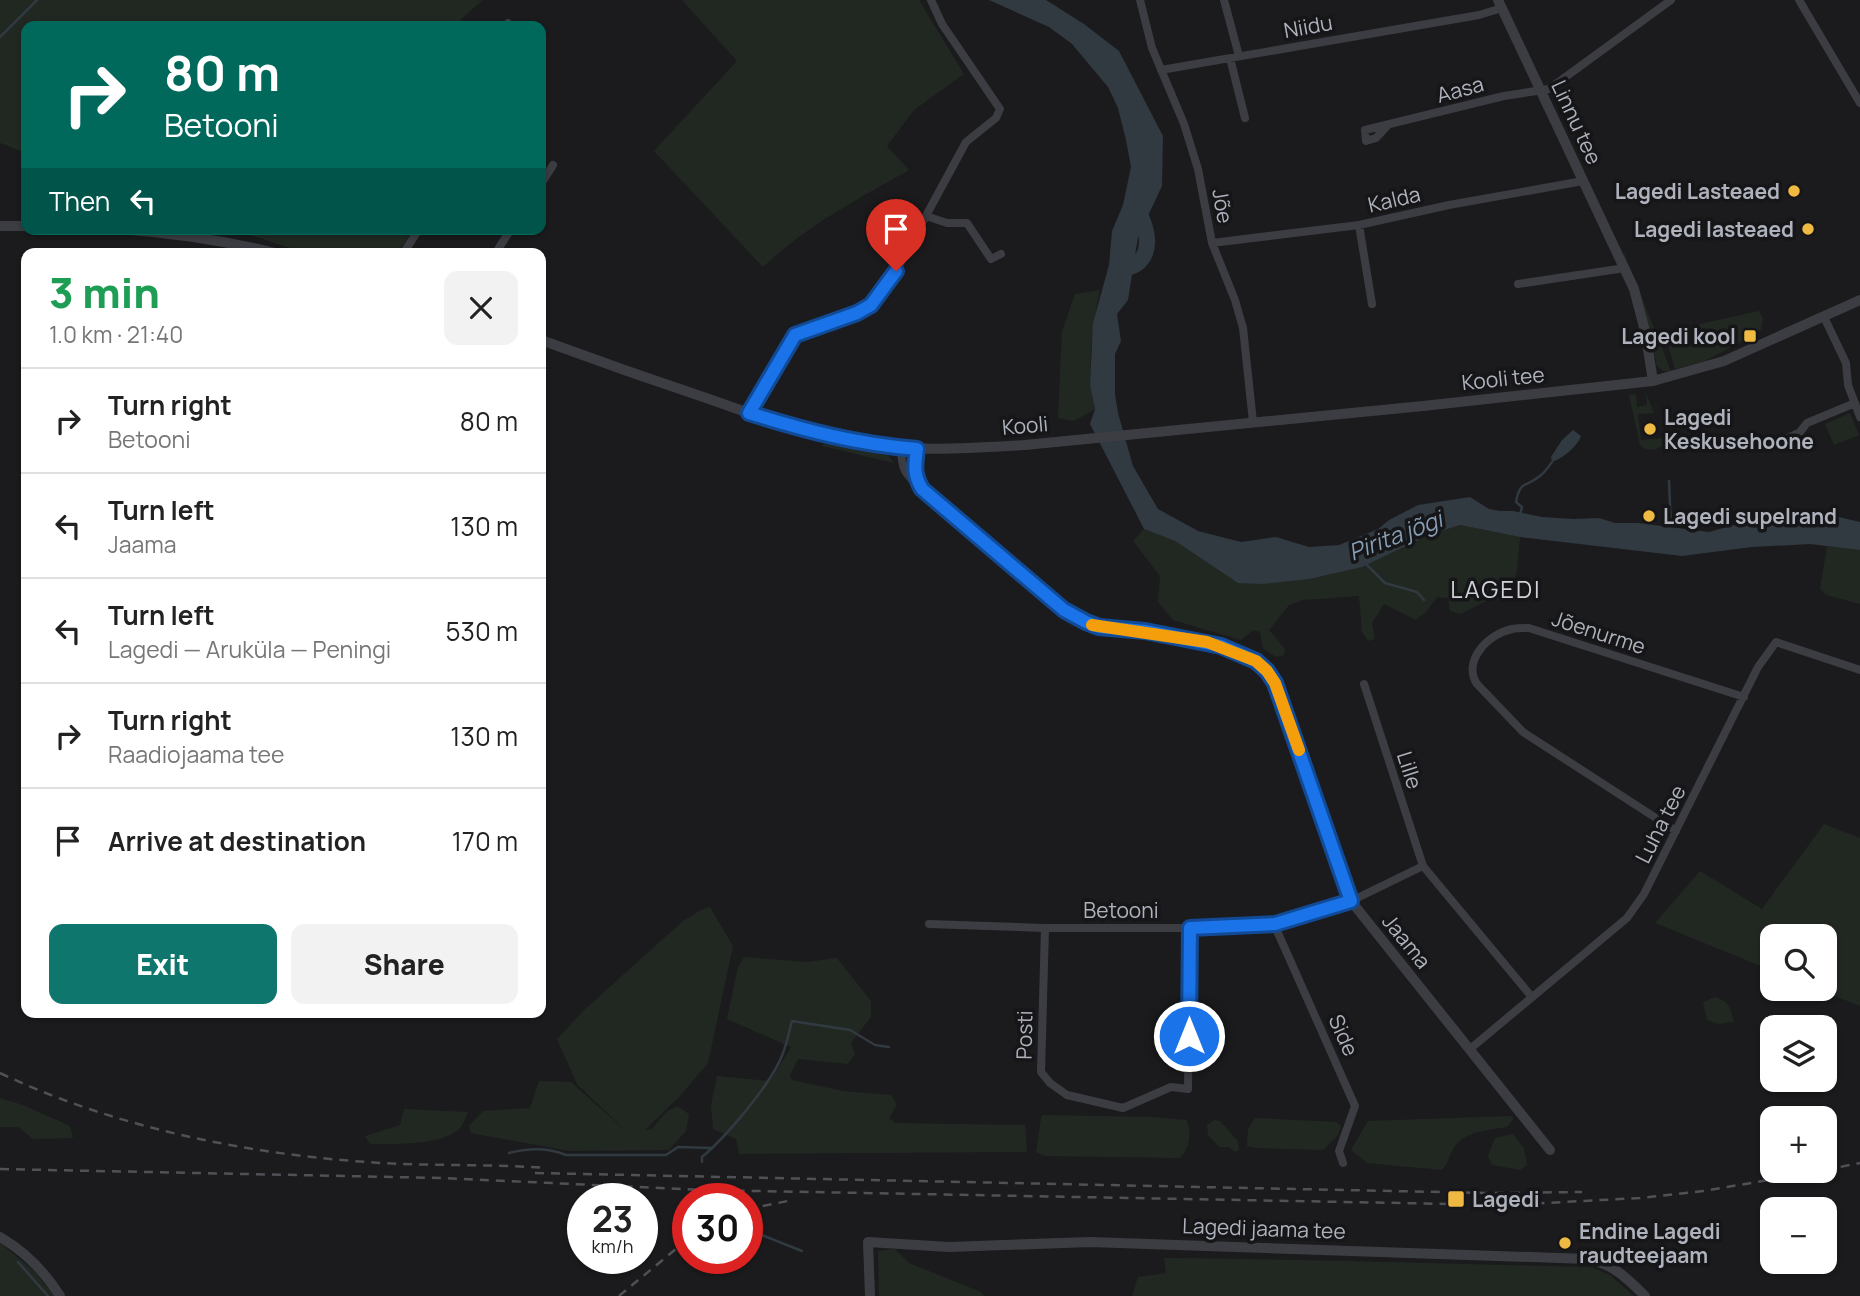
<!DOCTYPE html>
<meta charset="utf-8">
<style>
:root{--surface:#fff;--page:#f2f2f2;--text:#222;--muted:#767676;--line:#e0e0e0;--accent:#0f766e}
body{margin:0;font-family:Manrope,sans-serif;background:var(--page);color:var(--text);height:100vh;display:flex;flex-direction:column;font-size:26px;white-space:nowrap}
*{box-sizing:border-box;margin:0}
p{font-size:23px;color:var(--muted)}
.icon{flex:none;width:38px;height:38px;fill:none;stroke:currentColor;stroke-width:2;stroke-linecap:round;stroke-linejoin:round}
.map{position:relative;flex:1;overflow:hidden}
.drawer{position:absolute;left:21px;top:248px;width:525px;height:770px;display:flex;flex-direction:column;background:var(--surface);border-radius:14px;box-shadow:0 2px 5px #0004}
.drawer>*{flex:none}
.hud{position:absolute;left:21px;top:21px;width:525px;height:214px;border-radius:14px;box-shadow:0 2px 5px #0004;background:#00695c;color:#fff;overflow:hidden}
.tools{position:absolute;left:1760px;top:924px;display:grid;gap:14px}
.tools a{display:grid;place-items:center;width:77px;height:77px;border-radius:14px;background:var(--surface);box-shadow:0 2px 5px #0004;font-size:35px}
.speed{position:absolute;left:567px;top:1183px;display:flex;gap:14px;font-size:35px;font-weight:700;text-align:center}
.speed>*{display:grid;place-content:center;width:91px;height:91px;border-radius:50%;background:var(--surface);box-shadow:0 2px 5px #0004;line-height:1}
.speed small{font-size:18px;font-weight:400}
.speed .limit{border:10px solid #d22;background:#fff;color:#111}
.pin{position:absolute;display:grid;place-items:center;width:60px;height:60px;color:#fff;margin:-72px -30px;border-radius:50% 50% 50% 0;rotate:-45deg;box-shadow:0 0 7px #0007}
.pin .icon{rotate:45deg}
.me{position:absolute;width:77px;margin:-38px;rotate:0deg;stroke-linejoin:round;filter:drop-shadow(0 0 5px #0008)}
.turn{display:flex;align-items:center;gap:24px;height:147px;padding:0 28px;font-size:32px}
.turn .icon{width:91px;height:91px;stroke-width:2.5}
.turn b{display:block;font-size:49px;line-height:60px}
.then{display:flex;align-items:center;height:66px;padding:0 28px;background:#0003;gap:14px;font-size:26px}
.round{display:grid;place-items:center;flex:none;width:74px;height:74px;border-radius:14px;background:var(--page)}
.headline{display:flex;align-items:center;justify-content:space-between;height:119px;padding:0 28px}
h1{font-size:42px;font-weight:800;line-height:52px;color:#1e9e55}
.primary-button{display:flex;gap:14px;margin-top:auto;padding:14px 28px}
.primary-button a{flex:1;height:80px;border-radius:14px;background:var(--accent);color:#fff;font-size:28px;font-weight:800;line-height:80px;text-align:center}
.primary-button a+a{background:var(--page);color:var(--text)}
ul{padding:0;list-style:none}
li{display:flex;align-items:center;gap:21px;height:105px;padding:0 28px;border-top:2px solid var(--line)}
li div{flex:1}
li b{display:block;font-size:26px}
li em{font-style:normal}
.map>svg:first-child{display:block}
.green{fill:#212822}
.water{fill:#313941}
.lines{fill:none;stroke-linecap:round;stroke-linejoin:round}
.stream{stroke:#313941;stroke-width:2.5}
.river{stroke:#313941;stroke-width:16}
.minor{stroke:#3c3d42;stroke-width:8}
.tertiary{stroke:#3c3d42;stroke-width:10}
.rail{stroke:#4f5157;stroke-width:2.5;stroke-dasharray:9 7;stroke-linecap:butt}
.route-casing{stroke:#114b97;stroke-width:18}
.route{stroke:#1a73e8;stroke-width:12}
.slow{stroke:#f59e0b;stroke-width:12}
.poi-dot{fill:#eeba42;stroke:#161618;stroke-width:2.5}
.labels{text-anchor:middle;dominant-baseline:central;stroke-width:7;stroke-linejoin:round;paint-order:stroke}
.street-label{font-size:21px;fill:#aeb2bc;stroke:#161618}
.poi-label{font-size:21px;font-weight:bold;fill:#aeb2bc;stroke:#161618;text-anchor:start}
.water-label{font-size:23px;font-style:italic;fill:#869eb6;stroke:#161618}
.quarter-label{font-size:24px;letter-spacing:2px;fill:#cfd1d8;stroke:#161618}
</style>
<div class="map">
<svg width="1860" height="1296" viewBox="0 0 1860 1296">
<rect width="100%" height="100%" fill="#1b1b1d"/>
<path class="green" d="M0,0H483L460,20L466,26H26V153L0,143Z
M682,0H919L964,74L914,110L887,146L909,170C858,199 806,226 763,267L654,151L737,61Z
M232,229H413L397,254H308Z
M1623,250L1671,371H1663L1657,366L1638,290L1624,256Z
M1100,290C1092,329 1086,370 1095,409L1074,421L1058,418L1062,331L1075,294Z
M1759,311L1763,319L1761,330L1746,333L1744,340L1705,361L1675,369L1665,335L1669,333V331Z
M1646,393L1654,413L1638,414L1641,440L1665,438L1663,445C1657,451 1646,452 1640,445L1629,395L1636,394L1637,407L1647,405Z
M1850,413L1859,435L1834,445L1825,424Z
M823,444L880,452L889,456L894,463L822,446Z
M1460,525L1520,537L1517,571L1508,599L1484,602L1461,614L1450,611L1448,598L1437,597L1426,612L1416,620L1384,604L1372,623L1375,639L1368,641L1362,632L1359,596L1303,600L1289,605L1269,630L1285,649L1284,655L1276,657L1263,649L1260,632L1253,630L1241,640L1173,620L1158,602L1160,576L1133,541L1144,529L1175,541L1218,569L1362,567L1429,535Z
M1827,546L1860,550V604L1826,595L1820,589Z
M1824,824L1860,838V1006L1817,989H1825V936H1773V971L1655,923L1700,871L1762,909Z
M710,907L733,946L708,1063L680,1096L645,1130L652,1129L666,1112L677,1106L689,1114L686,1131L669,1150L569,1151L471,1133L469,1126L483,1111L530,1108L539,1081L571,1082L628,1133L577,1084L557,1039L583,1011L683,921L701,910Z
M744,957L807,962L837,958L871,1001V1017L851,1043L855,1054L848,1064L798,1059L790,1075L792,1080L843,1091L891,1095L897,1105L889,1118L895,1123L1025,1125L1027,1152L739,1154L736,1139L713,1129L711,1105L717,1076L770,1081L791,1047L727,1019L738,967Z
M1715,997C1730,1002 1730,1007 1734,1022L1718,1024L1707,1020L1703,1002Z
M0,1098L23,1105L70,1126L73,1138L33,1139L18,1127H0Z
M404,1109L468,1112C466,1116 464,1123 461,1127C444,1146 394,1144 370,1144L365,1136L400,1125Z
M1043,1115L1152,1117L1186,1120C1193,1132 1189,1149 1180,1158L1045,1156L1036,1152L1041,1118Z
M1510,1116L1514,1118L1507,1127C1490,1130 1466,1131 1455,1146C1449,1154 1449,1163 1442,1170L1367,1163L1351,1150L1368,1121Z
M1255,1118L1336,1122L1341,1126L1338,1135L1323,1150L1257,1148L1247,1146L1248,1129Z
M1214,1120L1220,1121L1238,1141L1239,1150L1235,1152L1229,1147H1219L1208,1135L1207,1125Z
M1513,1134L1524,1148L1527,1165L1520,1170L1492,1165L1488,1156L1495,1138Z
M0,1243L33,1270L54,1296H0Z
M895,1249L909,1263L981,1292L984,1296H879L878,1251Z
M1164,1258C1306,1259 1449,1264 1591,1267L1610,1275L1634,1296H1132L1138,1277L1166,1273Z"/>
<path class="water" d="M989,0H1046L1084,24L1119,51L1163,136L1162,186L1138,237L1128,300L1117,314L1121,341L1115,354V394L1118,413L1133,466L1158,509L1198,531L1241,542L1276,537L1309,547L1339,545L1378,529L1389,520L1418,505L1470,497L1489,509L1500,511H1513L1542,517L1574,519L1599,518L1615,523H1638L1709,532L1745,522L1761,514L1835,516L1860,522V550L1810,544L1752,547L1682,556L1520,537L1460,525L1429,535L1362,567L1309,579L1263,584L1238,583L1175,541L1144,529L1090,424L1095,409L1090,385L1093,323L1109,265L1112,231L1123,205L1131,167L1126,140L1118,108L1108,87L1072,44L1049,27Z
M1573,430L1581,436C1578,446 1562,459 1552,462L1551,457L1562,440Z"/>
<g class="lines">
<path class="stream" d="M0,37L37,0
M1669,481L1671,530
M1520,515L1522,507L1516,502C1520,479 1527,488 1541,475C1546,471 1549,466 1552,462
M1366,564L1385,583L1417,592L1424,600
M509,1153C528,1148 547,1147 566,1155H666L678,1147L711,1148
M702,1162V1157C726,1137 773,1082 783,1053C787,1043 789,1032 792,1021L850,1030L875,1045L889,1047
M702,1199V1196
M747,1232H754L802,1251
M18,1262L48,1296"/>
<path class="river" d="M1118,271C1124,269 1134,267 1139,262C1155,246 1144,221 1135,205"/>
<path class="minor" d="M1140,0L1152,48L1184,124L1198,169L1212,243L1235,300L1243,328L1253,422
M1224,0L1239,56
M1799,0L1860,103
M508,23L510,26
M1230,58L1245,118
M1161,70L1479,15L1502,8
M1388,125L1376,138L1366,141L1365,130L1504,96L1549,89L1671,0
M541,184L553,165
M926,216L947,223H967L991,259L1001,254
M1359,225L1372,304
M1212,243L1359,225L1449,205L1583,181
M403,254L419,229
M495,254L511,229
M1518,284L1625,268
M1824,317L1846,363L1848,385L1860,417
M749,413L795,335L857,313L871,305L896,271L966,142L996,118L1000,109L942,24L931,0
M1783,440L1800,432L1807,423L1855,403
M901,447C901,470 905,474 922,489
M917,449L914,467L918,483
M1364,684L1423,866L1531,996
M1676,831L1523,732L1477,684C1462,661 1488,634 1512,629C1517,628 1524,628 1529,628L1744,697
M929,924L1045,928H1190L1274,924L1351,901L1423,866
M1274,924L1355,1106L1339,1151L1343,1163
M1045,928L1041,1072L1050,1083L1067,1095L1123,1108L1171,1087L1188,1089L1190,928
M1470,1049L1627,918L1644,894L1758,667L1776,642L1860,670"/>
<path class="tertiary" d="M1498,0L1634,289L1645,331L1653,381
M0,226H26
M120,229C174,233 227,241 279,254
M541,340C598,361 655,381 712,400C762,418 813,436 865,444C918,452 971,448 1025,445L1423,406L1653,381L1724,361L1860,300
M922,489L1064,610L1099,627L1145,631L1207,642L1249,657L1267,671L1275,683L1294,732L1319,812L1351,901L1550,1150
M0,1237C24,1251 45,1272 60,1296
M870,1296L868,1242L949,1247L1090,1242L1588,1259C1613,1264 1627,1278 1645,1296"/>
<path class="rail" d="M0,1073C118,1129 251,1155 381,1163C436,1166 491,1164 546,1168
M0,1169L442,1178L703,1190L1506,1205L1640,1198L1703,1191L1823,1171
M1825,1170L1860,1163
M535,1173L1486,1193L1582,1192
M747,1209L793,1200
M619,1296L688,1239"/>
</g>
<g class="lines">
<defs>
<path id="route" d="M896,271L871,305L857,313L795,335L749,413C807,431 856,444 917,449C915,465 913,474 922,489L1064,610L1086,622L1099,627L1145,631L1221,646L1256,661L1267,671L1275,683L1351,901L1275,924L1190,928L1189,1036"/>
</defs>
<use href="#route" class="route-casing"/>
<use href="#route" class="route"/>
<path class="slow" d="M1092,625L1207,642L1256,661L1267,671L1275,683L1299,750"/>
</g>
<g class="poi-dot">
<circle cx="1794" cy="191" r="7"/>
<circle cx="1808" cy="229" r="7"/>
<rect x="1743" y="329" width="14" height="14" rx="3.5"/>
<circle cx="1650" cy="429" r="7"/>
<circle cx="1649" cy="516" r="7"/>
<rect x="1447" y="1190" width="18" height="18" rx="3.5"/>
<circle cx="1565" cy="1243" r="7"/>
</g>
<g class="labels">
<g class="street-label">
<text transform="translate(1308 26) rotate(-10)">Niidu</text>
<text transform="translate(1460 89) rotate(-15)">Aasa</text>
<text transform="translate(1577 122) rotate(65)">Linnu tee</text>
<text transform="translate(1394 199) rotate(-13)">Kalda</text>
<text transform="translate(1223 206) rotate(80)">Jõe</text>
<text transform="translate(1503 378) rotate(-6)">Kooli tee</text>
<text transform="translate(1025 425) rotate(-5)">Kooli</text>
<text transform="translate(1599 632) rotate(18)">Jõenurme</text>
<text transform="translate(1410 770) rotate(72)">Lille</text>
<text transform="translate(1660 824) rotate(-63)">Luha tee</text>
<text x="1121" y="910">Betooni</text>
<text transform="translate(1407 941) rotate(51)">Jaama</text>
<text transform="translate(1024 1035) rotate(-89)">Posti</text>
<text transform="translate(1344 1035) rotate(66)">Side</text>
<text transform="translate(1264 1228) rotate(2)">Lagedi jaama tee</text>
</g>
<g class="poi-label">
<text x="1780" y="191" text-anchor="end">Lagedi Lasteaed</text>
<text x="1794" y="229" text-anchor="end">Lagedi lasteaed</text>
<text x="1736" y="336" text-anchor="end">Lagedi kool</text>
<text x="1664" y="417">Lagedi<tspan x="1664" dy="24">Keskusehoone</tspan></text>
<text x="1663" y="516">Lagedi supelrand</text>
<text x="1472" y="1199">Lagedi</text>
<text x="1579" y="1231">Endine Lagedi<tspan x="1579" dy="24">raudteejaam</tspan></text>
</g>
<g class="water-label">
<text transform="translate(1395 535) rotate(-21)">Pirita jõgi</text>
</g>
<g class="quarter-label">
<text x="1496" y="588">LAGEDI</text>
</g>
</g>
</svg>
<div class="tools">
<a><svg class="icon" aria-label="search" viewBox="0 0 24 24"><circle cx="10" cy="10" r="6"/><path d="M15 15l6 6"/></svg></a>
<a><svg class="icon" aria-label="layers" viewBox="0 0 24 24"><path d="M12 4l9 5-9 5-9-5zM3 14l9 5 9-5"/></svg></a>
<a>+</a>
<a>−</a>
</div>
<div class="speed"><div>23<small>km/h</small></div><div class="limit">30</div></div>
<div class="pin" style="left:896px;top:271px;background:#d93025"><svg class="icon" aria-label="arrive" viewBox="0 0 24 24"><path d="M6 21V4h12l-3 4 3 4H6"/></svg></div>
<svg class="me" style="left:1189px;top:1036px" viewBox="-20 -20 40 40"><circle r="17" fill="#1a73e8" stroke="#fff" stroke-width="3"/><path d="M0-11L8 9 0 5-8 9z" fill="#fff"/></svg>
<div class="hud">
<div class="turn"><svg class="icon" aria-label="right" viewBox="0 0 24 24"><path d="M7 20v-9h11M14 6l5 5-5 5"/></svg><div><b>80 m</b>Betooni</div></div>
<div class="then">Then<svg class="icon" aria-label="left" viewBox="0 0 24 24"><path d="M17 20v-9H6M10 6l-5 5 5 5"/></svg></div>
</div>
<section class="drawer">
<div class="headline"><div><h1>3 min</h1><p>1.0 km · 21:40</p></div><a class="round"><svg class="icon" aria-label="close" viewBox="0 0 24 24"><path d="M6 6l12 12M18 6L6 18"/></svg></a></div>
<ul>
<li><svg class="icon" aria-label="right" viewBox="0 0 24 24"><path d="M7 20v-9h11M14 6l5 5-5 5"/></svg><div><b>Turn right</b><p>Betooni</p></div><em>80 m</em></li>
<li><svg class="icon" aria-label="left" viewBox="0 0 24 24"><path d="M17 20v-9H6M10 6l-5 5 5 5"/></svg><div><b>Turn left</b><p>Jaama</p></div><em>130 m</em></li>
<li><svg class="icon" aria-label="left" viewBox="0 0 24 24"><path d="M17 20v-9H6M10 6l-5 5 5 5"/></svg><div><b>Turn left</b><p>Lagedi — Aruküla — Peningi</p></div><em>530 m</em></li>
<li><svg class="icon" aria-label="right" viewBox="0 0 24 24"><path d="M7 20v-9h11M14 6l5 5-5 5"/></svg><div><b>Turn right</b><p>Raadiojaama tee</p></div><em>130 m</em></li>
<li><svg class="icon" aria-label="arrive" viewBox="0 0 24 24"><path d="M6 21V4h12l-3 4 3 4H6"/></svg><div><b>Arrive at destination</b></div><em>170 m</em></li>
</ul>
<div class="primary-button"><a>Exit</a><a>Share</a></div>
</section>
</div>
